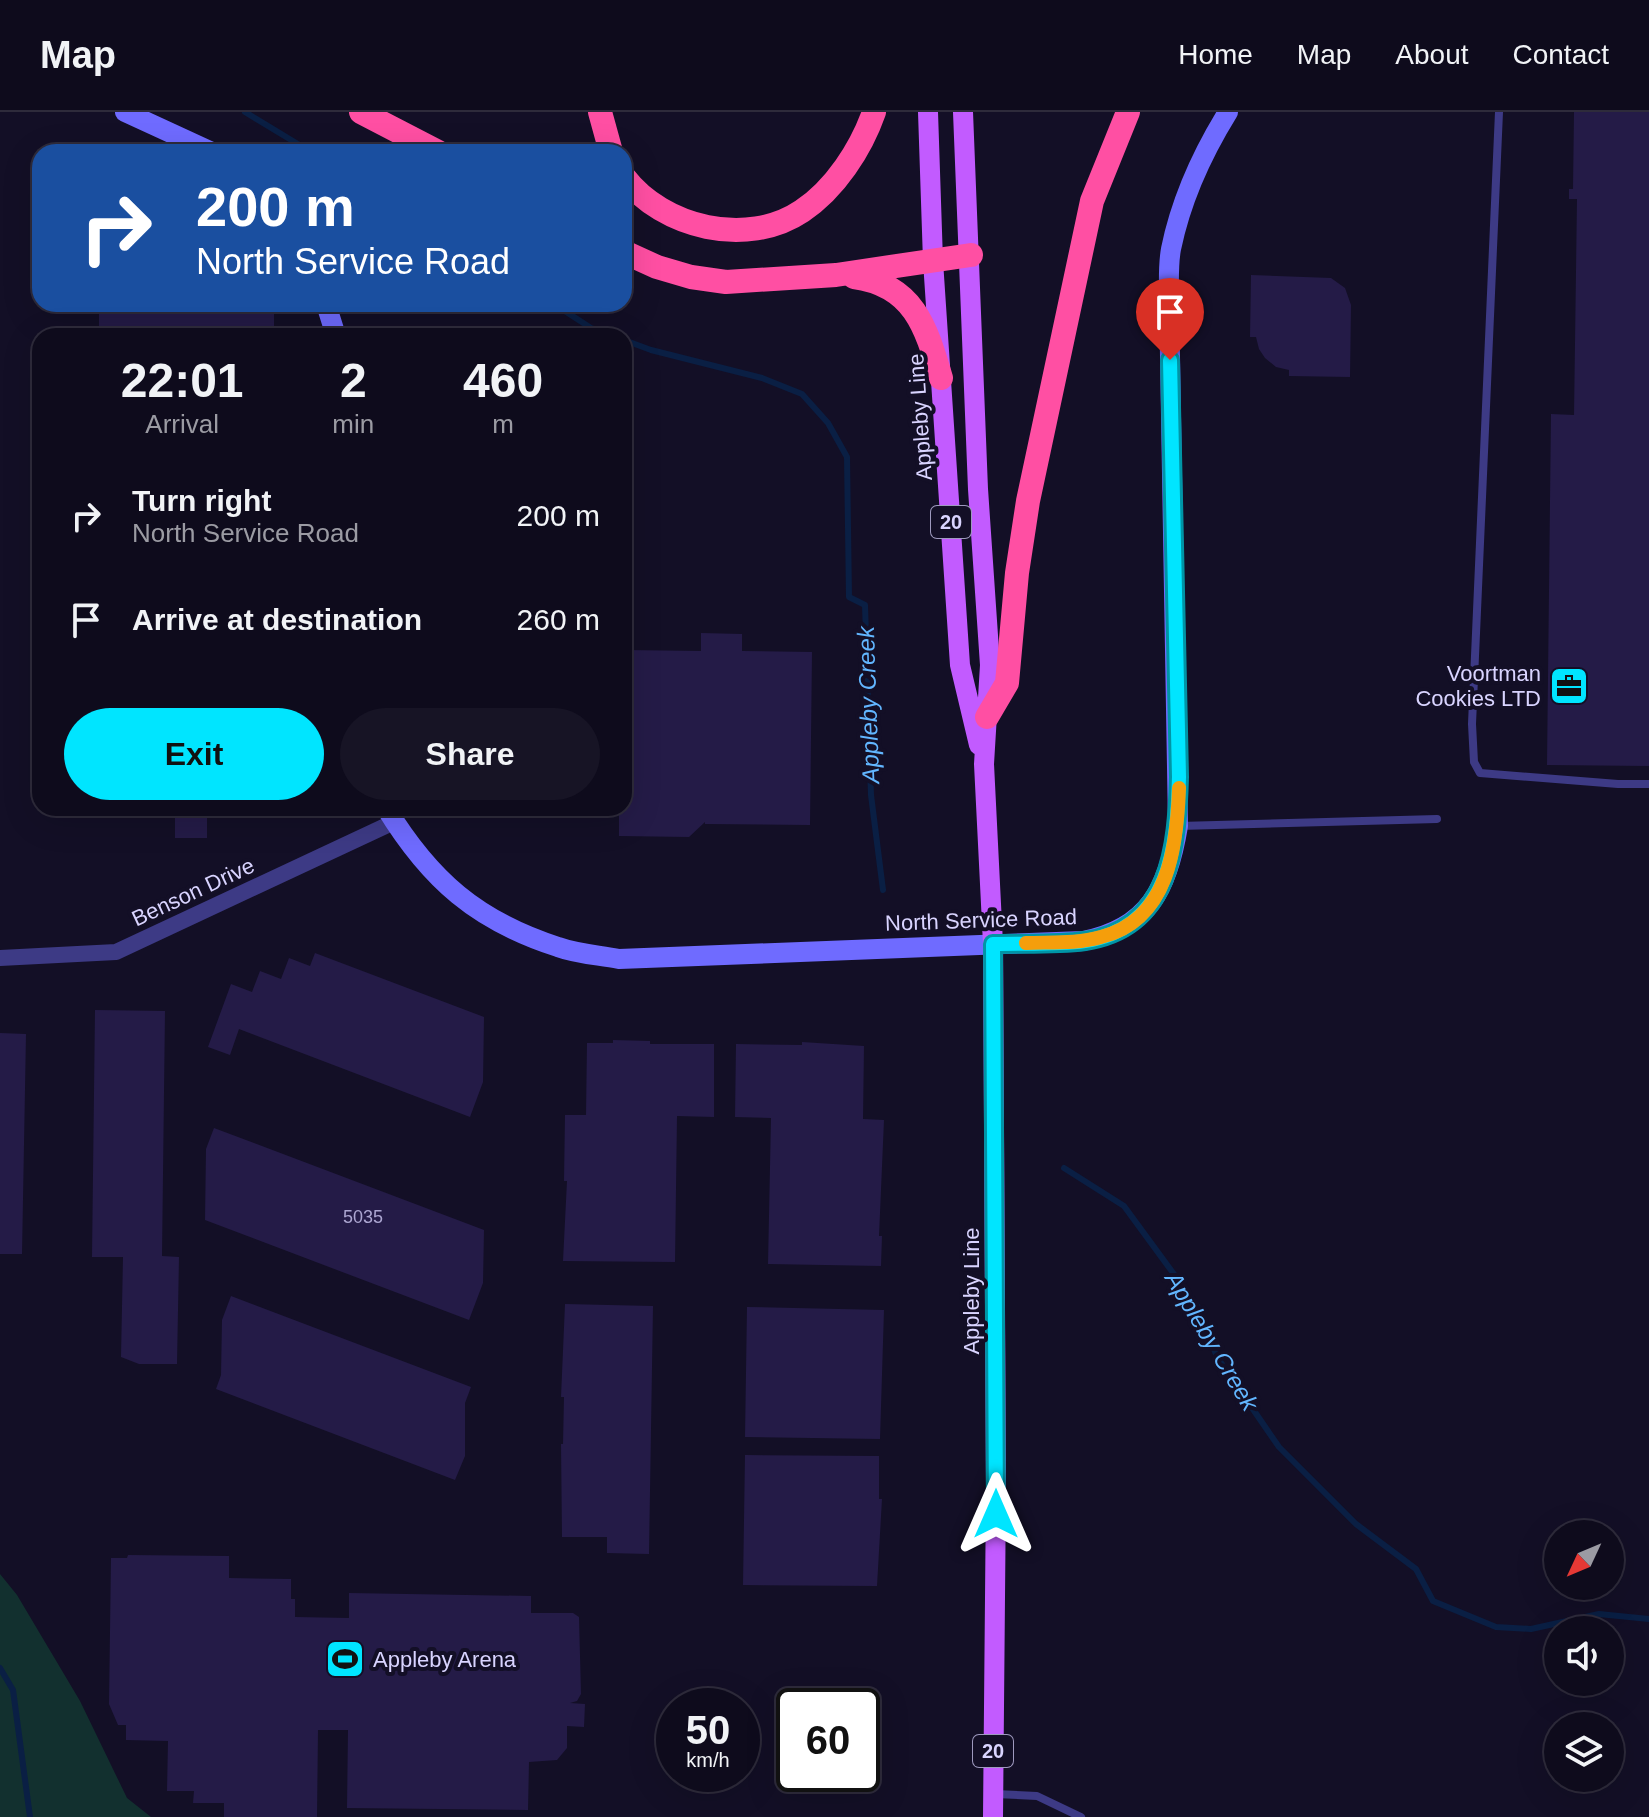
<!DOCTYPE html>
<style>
:root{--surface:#0e0b1c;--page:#171425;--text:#f1f3f6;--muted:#9b9ba3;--line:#2e2b3b;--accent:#00e5ff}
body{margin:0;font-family:Arial,sans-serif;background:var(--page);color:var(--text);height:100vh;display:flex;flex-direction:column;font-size:30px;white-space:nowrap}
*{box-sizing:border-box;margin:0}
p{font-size:26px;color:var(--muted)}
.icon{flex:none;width:44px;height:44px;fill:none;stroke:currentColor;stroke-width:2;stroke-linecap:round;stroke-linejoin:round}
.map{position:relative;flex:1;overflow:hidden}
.side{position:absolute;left:32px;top:216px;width:600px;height:488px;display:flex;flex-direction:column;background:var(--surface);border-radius:24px;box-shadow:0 8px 32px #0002,0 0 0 2px var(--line)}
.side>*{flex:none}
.guide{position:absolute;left:32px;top:32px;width:600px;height:168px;border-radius:24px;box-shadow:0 8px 32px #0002,0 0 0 2px var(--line);background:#1a4fa0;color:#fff;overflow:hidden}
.needle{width:52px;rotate:226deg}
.tools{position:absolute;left:1544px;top:1408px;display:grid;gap:16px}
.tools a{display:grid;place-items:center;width:80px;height:80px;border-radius:50%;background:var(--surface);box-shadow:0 8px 32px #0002,0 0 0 2px var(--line);font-size:40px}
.speed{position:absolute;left:656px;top:1576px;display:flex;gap:16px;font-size:40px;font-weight:700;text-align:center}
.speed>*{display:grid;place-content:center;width:104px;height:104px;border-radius:50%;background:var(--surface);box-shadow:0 8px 32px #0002,0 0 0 2px var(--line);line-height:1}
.speed small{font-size:20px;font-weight:400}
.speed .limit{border:4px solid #111;border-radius:12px;background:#fff;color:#111}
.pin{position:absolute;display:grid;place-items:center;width:68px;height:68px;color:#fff;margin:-82px -34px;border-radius:50% 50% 50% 0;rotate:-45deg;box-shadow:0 0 8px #0007}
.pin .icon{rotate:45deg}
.me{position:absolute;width:88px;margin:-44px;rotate:0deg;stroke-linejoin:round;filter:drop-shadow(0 0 6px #0008)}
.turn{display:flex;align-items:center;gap:28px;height:168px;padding:0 32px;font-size:36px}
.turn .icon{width:104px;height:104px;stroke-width:2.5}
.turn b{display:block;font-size:56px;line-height:68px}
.eta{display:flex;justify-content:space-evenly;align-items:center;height:136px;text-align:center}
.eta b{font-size:48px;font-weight:700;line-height:56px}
.button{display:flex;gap:16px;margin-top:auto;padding:16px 32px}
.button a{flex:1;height:92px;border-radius:48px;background:var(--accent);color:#111;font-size:32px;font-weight:700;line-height:92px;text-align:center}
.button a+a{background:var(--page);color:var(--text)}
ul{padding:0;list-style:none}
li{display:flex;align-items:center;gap:24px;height:104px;padding:0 32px}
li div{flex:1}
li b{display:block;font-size:30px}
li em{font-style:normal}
header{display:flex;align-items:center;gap:48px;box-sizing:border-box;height:112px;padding:0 40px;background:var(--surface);border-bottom:2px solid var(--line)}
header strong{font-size:38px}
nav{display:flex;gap:44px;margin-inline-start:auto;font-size:28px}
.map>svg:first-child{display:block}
.green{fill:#12302f}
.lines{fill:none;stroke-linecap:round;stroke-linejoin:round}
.stream{stroke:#0a1f44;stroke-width:6}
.building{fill:#241b47}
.lane{stroke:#3d3a85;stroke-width:8}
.street{stroke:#3d3a85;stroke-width:16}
.secondary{stroke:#6f6bff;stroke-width:20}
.primary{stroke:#c25bff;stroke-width:20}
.highway{stroke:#ff4fa3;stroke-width:24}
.route-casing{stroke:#0095a6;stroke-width:20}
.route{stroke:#00e5ff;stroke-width:14}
.slow{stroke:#f59e0b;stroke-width:14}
.labels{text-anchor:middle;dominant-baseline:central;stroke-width:8;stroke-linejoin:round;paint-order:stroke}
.number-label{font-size:18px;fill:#aca6d1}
.shield{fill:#130f26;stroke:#9e99be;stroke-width:2}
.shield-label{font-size:20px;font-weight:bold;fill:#d9d4ff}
.street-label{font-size:22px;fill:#d9d4ff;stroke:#130f26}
.poi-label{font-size:22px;fill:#d9d4ff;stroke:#130f26;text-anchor:end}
.water-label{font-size:24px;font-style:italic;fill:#62b6ff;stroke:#130f26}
</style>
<header>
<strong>Map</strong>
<nav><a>Home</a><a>Map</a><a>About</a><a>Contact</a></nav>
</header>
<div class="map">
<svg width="1649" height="1705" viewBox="0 0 1649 1705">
<rect width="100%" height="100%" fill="#130f26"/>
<path class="green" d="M0,1462L17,1483L80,1589L127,1686L151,1705H0Z"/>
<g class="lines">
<path class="stream" d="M245,0L311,40
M554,192L591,216L614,224
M624,228L651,238L762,266L802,282L828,311L847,345L849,485L865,493L871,683L883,778
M1064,1056L1124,1094L1198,1195L1217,1245L1279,1335L1356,1412L1416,1457L1433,1489L1496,1515L1531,1517L1599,1502L1649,1507
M0,1556L13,1578L30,1705"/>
</g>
<path class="building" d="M1574,0H1649V654L1547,653L1551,302L1574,303L1577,87H1569V77H1573Z
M1251,163L1331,166L1345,176L1351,193L1350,265L1289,264V258L1276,255L1265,246L1259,237L1256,225H1250Z
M134,192H258V200H274V224H99V198H134Z
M701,521L742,522V539L812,540L810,713L705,712V710L689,725L619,724V696H624V538L701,539Z
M151,696H309V702L207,701V726H175V700H151Z
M315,841L484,905L483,970L470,1005L239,917L230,943L208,935L231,872L252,880L260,859L281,867L289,846L310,854Z
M95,898L165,899L162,1144L179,1145L177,1252H139L121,1245L123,1145H92Z
M0,921L26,922L22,1142H0Z
M613,928L650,929V932H714V1005L677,1004L675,1150L563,1149L567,1069H564L565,1003H586L587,931H613Z
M802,930L864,934L863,1007L884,1008L879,1124H882L881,1154L768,1152L771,1006L735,1005L736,932L802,933Z
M214,1016L484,1118L483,1171L469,1208L205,1108L206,1037Z
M231,1184L471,1275L465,1291V1344L455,1368L216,1277L221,1263L222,1208Z
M565,1192L653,1194L649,1442L607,1441V1425H562L561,1332H563L564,1285H561Z
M747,1195L884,1198L880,1327L745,1325Z
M745,1343L879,1344V1387H882L877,1474L743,1473Z
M128,1443L229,1444V1466L291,1467V1487H295V1505L349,1506V1481L531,1484V1501H573L579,1505L581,1582L577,1589L570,1591L585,1592L584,1615L567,1614V1636L557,1648L529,1650L528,1698L347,1696L348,1618H318L317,1705H224V1691H193L194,1679H167L168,1629L126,1628V1613H118L109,1592L111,1446H127Z"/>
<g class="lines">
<path class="lane" d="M1499,0L1472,612L1474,650L1480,661L1618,672H1649
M1179,714L1437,707
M995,1682L1037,1684L1081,1705"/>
<path class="street" d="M0,846L116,840L394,710"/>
<path class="secondary" d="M125,0L212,40
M326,192L336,224
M386,696C430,768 477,809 558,835C577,842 599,843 619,847L1083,829C1149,816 1168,776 1178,714L1169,186C1169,170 1168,153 1171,137C1181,88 1202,42 1228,0"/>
<path class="primary" d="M928,0L933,149L960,553L979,633
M963,0L978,377L990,553L984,652L993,832L996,1376L993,1705"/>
<path class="highway" d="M361,0L438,40
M600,0L611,40
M624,65C663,116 747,136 802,99C835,77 861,37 874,0
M624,140L657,155L691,165L726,170L836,163L971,143
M854,165C914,173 926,215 941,266
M987,605L1007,571L1017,461L1028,389L1092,89L1128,0"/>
</g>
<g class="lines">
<defs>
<path id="route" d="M996,1402L993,832C1023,831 1055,833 1085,829C1171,816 1177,734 1179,665L1170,248"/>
</defs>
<use href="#route" class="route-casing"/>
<use href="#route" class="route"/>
<path class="slow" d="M1026,831C1051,830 1077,832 1101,825C1169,808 1177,734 1179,676"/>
</g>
<defs>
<symbol id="office-square" viewBox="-11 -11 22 22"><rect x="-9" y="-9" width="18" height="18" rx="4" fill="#00e5ff" stroke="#130f26"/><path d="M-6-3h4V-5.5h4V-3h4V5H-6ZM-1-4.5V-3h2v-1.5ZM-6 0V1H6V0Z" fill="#111"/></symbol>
<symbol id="stadium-square" viewBox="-11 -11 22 22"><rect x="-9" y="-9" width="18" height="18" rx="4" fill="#00e5ff" stroke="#130f26"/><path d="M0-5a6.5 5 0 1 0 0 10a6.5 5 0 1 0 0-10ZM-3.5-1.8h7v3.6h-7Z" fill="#111"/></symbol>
</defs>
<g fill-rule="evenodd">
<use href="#office-square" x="1547" y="552" width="44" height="44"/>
<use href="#stadium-square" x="323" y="1525" width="44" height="44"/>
</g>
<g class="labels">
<g class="number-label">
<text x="363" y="1105">5035</text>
</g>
<g class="shield">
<rect x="931" y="394" width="40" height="32" rx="6"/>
<rect x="973" y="1623" width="40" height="32" rx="6"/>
</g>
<g class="shield-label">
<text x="951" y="410">20</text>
<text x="993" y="1639">20</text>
</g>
<g class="street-label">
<text transform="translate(920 305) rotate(-94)">Appleby Line</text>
<text transform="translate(193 780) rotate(-25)">Benson Drive</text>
<text transform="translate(981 808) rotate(-2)">North Service Road</text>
<text transform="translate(971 1179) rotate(-90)">Appleby Line</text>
</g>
<g class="poi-label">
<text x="1541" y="561">Voortman<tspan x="1541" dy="25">Cookies LTD</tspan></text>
<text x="373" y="1547" text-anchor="start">Appleby Arena</text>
</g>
<g class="water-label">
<text transform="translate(868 593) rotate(-92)">Appleby Creek</text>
<text transform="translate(1212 1229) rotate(59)">Appleby Creek</text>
</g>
</g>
</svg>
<div class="tools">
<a><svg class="needle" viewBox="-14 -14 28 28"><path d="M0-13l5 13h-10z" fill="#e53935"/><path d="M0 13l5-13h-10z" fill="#9b9ba3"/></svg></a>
<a><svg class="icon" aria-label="sound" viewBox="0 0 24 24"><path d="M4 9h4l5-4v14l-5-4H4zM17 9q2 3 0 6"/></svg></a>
<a><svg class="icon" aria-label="layers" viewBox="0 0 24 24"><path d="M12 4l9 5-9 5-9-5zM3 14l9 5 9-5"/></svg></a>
</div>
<div class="speed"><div>50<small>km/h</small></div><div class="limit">60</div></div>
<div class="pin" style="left:1170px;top:248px;background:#d93025"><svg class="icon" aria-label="arrive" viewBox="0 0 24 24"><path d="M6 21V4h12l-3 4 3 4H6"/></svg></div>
<svg class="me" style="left:996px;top:1402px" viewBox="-20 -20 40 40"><path d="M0-17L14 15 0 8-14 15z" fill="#00e5ff" stroke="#fff" stroke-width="4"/></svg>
<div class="guide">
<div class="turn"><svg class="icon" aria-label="right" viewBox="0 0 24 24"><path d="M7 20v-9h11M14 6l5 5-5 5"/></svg><div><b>200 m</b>North Service Road</div></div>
</div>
<section class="side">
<div class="eta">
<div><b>22:01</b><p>Arrival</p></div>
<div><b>2</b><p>min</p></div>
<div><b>460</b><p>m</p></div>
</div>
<ul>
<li><svg class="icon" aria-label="right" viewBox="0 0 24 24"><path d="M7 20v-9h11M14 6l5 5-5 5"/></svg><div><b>Turn right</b><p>North Service Road</p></div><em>200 m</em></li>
<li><svg class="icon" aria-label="arrive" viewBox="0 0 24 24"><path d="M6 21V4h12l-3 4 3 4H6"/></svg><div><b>Arrive at destination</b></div><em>260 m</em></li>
</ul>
<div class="button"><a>Exit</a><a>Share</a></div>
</section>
</div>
